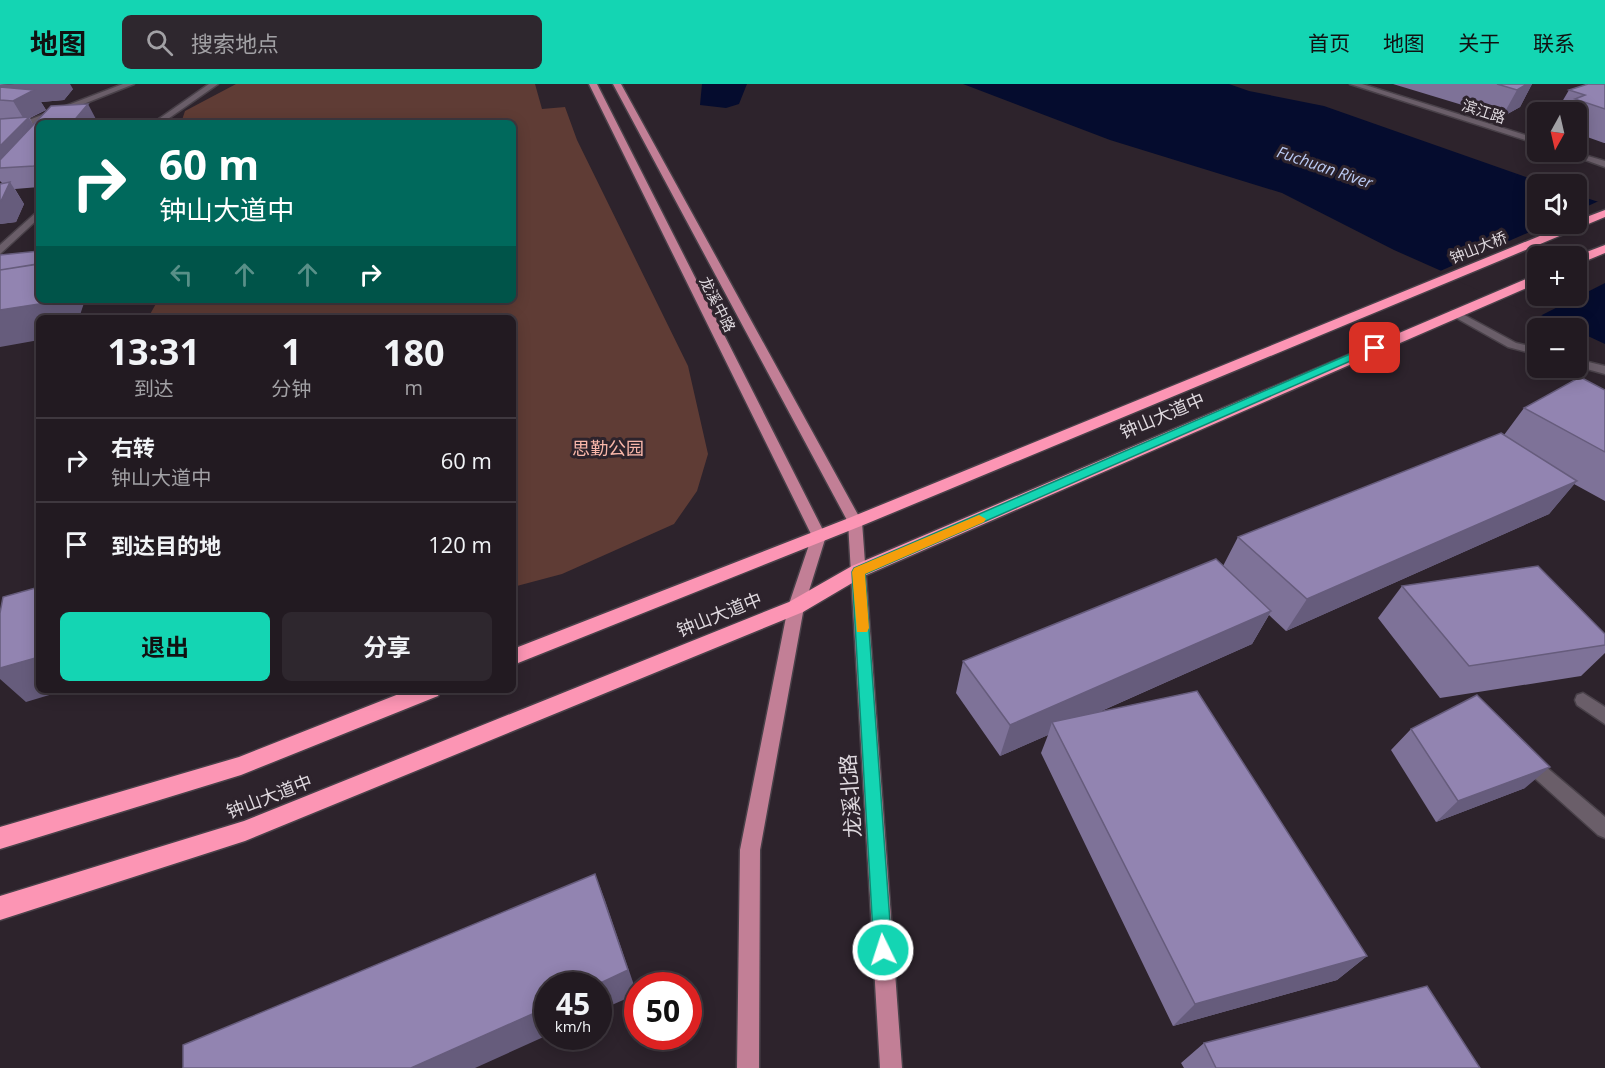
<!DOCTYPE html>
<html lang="zh">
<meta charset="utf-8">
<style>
:root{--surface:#221a21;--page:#2e272e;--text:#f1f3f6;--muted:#a2a1a5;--line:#3f383f;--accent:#14d5b3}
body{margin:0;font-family:"Open Sans","Noto Sans SC",sans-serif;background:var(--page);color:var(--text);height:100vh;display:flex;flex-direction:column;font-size:22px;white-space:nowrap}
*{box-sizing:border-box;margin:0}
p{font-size:20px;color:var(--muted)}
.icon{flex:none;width:33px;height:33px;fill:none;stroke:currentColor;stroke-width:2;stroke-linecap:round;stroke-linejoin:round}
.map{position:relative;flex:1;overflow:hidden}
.panel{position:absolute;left:36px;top:231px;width:480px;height:378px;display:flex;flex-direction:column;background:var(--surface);border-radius:9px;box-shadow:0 3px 15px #0003,0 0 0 2px var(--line)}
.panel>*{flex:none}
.banner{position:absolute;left:36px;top:36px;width:480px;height:183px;border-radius:9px;box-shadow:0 3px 15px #0003,0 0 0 2px var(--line);background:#00695c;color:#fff;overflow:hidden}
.needle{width:39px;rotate:188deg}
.fabs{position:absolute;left:1527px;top:18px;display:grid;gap:12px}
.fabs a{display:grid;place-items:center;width:60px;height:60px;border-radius:9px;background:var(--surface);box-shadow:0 3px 15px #0003,0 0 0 2px var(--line);font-size:30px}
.speed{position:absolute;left:534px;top:888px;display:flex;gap:12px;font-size:30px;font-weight:700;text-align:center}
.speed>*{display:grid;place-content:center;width:78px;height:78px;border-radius:50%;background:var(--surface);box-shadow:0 3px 15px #0003,0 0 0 2px var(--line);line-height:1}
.speed small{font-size:15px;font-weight:400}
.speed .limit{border:9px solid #d22;background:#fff;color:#111}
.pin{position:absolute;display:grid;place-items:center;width:51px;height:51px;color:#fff;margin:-26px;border-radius:12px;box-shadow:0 3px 9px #0006}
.me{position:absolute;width:66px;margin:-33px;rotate:356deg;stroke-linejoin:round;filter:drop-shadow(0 0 4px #0008)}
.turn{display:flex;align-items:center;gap:21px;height:126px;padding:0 24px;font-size:27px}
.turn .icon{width:78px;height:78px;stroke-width:2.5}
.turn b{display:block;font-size:42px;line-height:51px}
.lanes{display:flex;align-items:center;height:57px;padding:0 24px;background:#0003;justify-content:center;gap:30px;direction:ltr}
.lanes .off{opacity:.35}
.eta{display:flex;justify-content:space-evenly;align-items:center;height:102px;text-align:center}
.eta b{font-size:36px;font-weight:700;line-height:42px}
.cta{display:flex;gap:12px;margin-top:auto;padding:12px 24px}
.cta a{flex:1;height:69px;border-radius:9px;background:var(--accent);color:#111;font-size:24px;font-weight:700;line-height:69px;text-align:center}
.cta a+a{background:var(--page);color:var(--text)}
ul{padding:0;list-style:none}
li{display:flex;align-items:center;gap:18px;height:84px;padding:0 24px;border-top:2px solid var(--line)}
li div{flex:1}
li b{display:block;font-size:22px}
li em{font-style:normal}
header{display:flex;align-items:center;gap:36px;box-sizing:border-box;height:84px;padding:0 30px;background:var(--accent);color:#111}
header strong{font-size:28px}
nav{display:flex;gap:33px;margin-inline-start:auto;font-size:21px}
.search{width:420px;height:54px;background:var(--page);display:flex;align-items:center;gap:15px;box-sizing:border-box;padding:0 21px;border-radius:9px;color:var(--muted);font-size:22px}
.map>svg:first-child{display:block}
.green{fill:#5f3c35}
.water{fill:#050c2e;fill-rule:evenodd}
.pier{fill:#2d232c;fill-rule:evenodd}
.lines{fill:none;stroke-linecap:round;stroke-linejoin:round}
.minor-casing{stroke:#494149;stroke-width:3}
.major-casing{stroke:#494149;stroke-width:3}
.highway-casing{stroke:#494149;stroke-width:3}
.minor{fill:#6a5e69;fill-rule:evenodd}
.major{fill:#c27f96;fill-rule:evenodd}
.highway{fill:#fc95b4;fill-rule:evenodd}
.wall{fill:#7e7298}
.shaded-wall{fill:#665c7c}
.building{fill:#9284b1;stroke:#665c7c;stroke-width:1.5}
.route{fill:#14d5b3;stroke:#0d8a74;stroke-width:1.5}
.slow{fill:#f59e0b}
.labels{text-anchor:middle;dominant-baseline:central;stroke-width:6;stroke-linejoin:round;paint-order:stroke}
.far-street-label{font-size:15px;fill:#ded8de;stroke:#2d232c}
.far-water-label{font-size:16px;font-style:italic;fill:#bacaf3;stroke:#2d232c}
.street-label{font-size:18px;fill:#ded8de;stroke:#2d232c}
.park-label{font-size:18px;fill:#f9b7aa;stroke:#2d232c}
.near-street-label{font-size:21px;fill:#ded8de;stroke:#2d232c}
</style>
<header>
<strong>地图</strong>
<div class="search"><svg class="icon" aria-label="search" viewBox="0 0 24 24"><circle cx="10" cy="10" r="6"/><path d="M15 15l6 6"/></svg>搜索地点</div>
<nav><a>首页</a><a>地图</a><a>关于</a><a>联系</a></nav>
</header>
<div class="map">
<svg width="1605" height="984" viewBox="0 0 1605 984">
<rect width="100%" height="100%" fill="#2d232c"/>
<path class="green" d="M236,0H535L542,25L565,23L577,56L688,282L708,370L697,407L674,440L562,490L513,503V234H148L158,216H513V39H181L185,27Z"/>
<path class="water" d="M702,0H747L739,20L726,24L700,21Z
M963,0H1229L1249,7L1324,22L1546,100H1538V140H1576L1577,111L1605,120V260L1577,247L1576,244H1570L1394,166L1282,109L1110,56ZM1538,172H1576V212H1538Z"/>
<path class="pier" d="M1601,116L1605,117V199L1538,233L1438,188L1548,140H1576L1577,127ZM1538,172H1576V212H1538Z"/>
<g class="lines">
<defs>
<path id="minor" d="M123,0H134L0,53V47Z
M209,0H218L162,39H153Z
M1350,0H1362L1538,55V60Z
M1605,5V10L1557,27L1550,25Z
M1563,68H1574L1605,77V83Z
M39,126V134L0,170V161Z
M1455,226L1516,259L1538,264V271L1508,263L1451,231V227Z
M1576,275L1605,282V290L1576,282Z
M1583,609L1605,623V640L1577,621L1575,616L1577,611Z
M1526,668L1532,671L1605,733V754L1598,751L1520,681L1517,676L1520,671Z"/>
<path id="major" d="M589,0H597L826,452L804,523L760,766L759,984H737L740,766L788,523L812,452Z
M613,0H621L862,438L902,984H880L848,438Z"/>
<path id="highway" d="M1605,126V133L861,442L513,581V565L849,434L1569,140H1576V137Z
M1605,161V169L1576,181V172Z
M1538,190V199L864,492L803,528L245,757L0,836V812L244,737L789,518L852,482Z
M409,606H441L438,612L241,691L0,765V743L239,673Z"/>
</defs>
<use href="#minor" class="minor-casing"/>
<use href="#major" class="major-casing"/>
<use href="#highway" class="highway-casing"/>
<use href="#minor" class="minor"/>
<use href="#major" class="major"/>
<use href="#highway" class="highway"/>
</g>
<path class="wall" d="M0,0L73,5L64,16L41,18L46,26L30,34L33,41L39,39V103L15,105L24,120L16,138L0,140V100L2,99L0,97Z
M1393,0H1532L1520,23L1502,33Z
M1605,0V59H1604L1576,49V28H1556L1569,6Z
M1605,306V417L1574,400L1549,430L1286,547L1269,531L1252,560L1097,629L1367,872L1337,896L1173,942L1041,669L1048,651L1000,672L956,609L963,577L1223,482L1238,453L1504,351L1524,324Z
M1402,502L1605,550V569L1581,592L1440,614L1378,534Z
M1411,645L1525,704L1436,738L1391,666Z
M1204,959L1480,984H1184L1181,979Z"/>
<path class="shaded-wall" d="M14,0H70L73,5L64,16L41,18L46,26L29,34L39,50L0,84V62L25,37L13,17L0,16V1Z
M1527,0H1532L1520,23L1502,33L1517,6Z
M88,20L98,39H72Z
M39,76V89L34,82Z
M10,98L24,120L16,138L0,140V117Z
M53,216H85L79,234H39V256L0,263V226Z
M1577,397L1549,430L1286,547L1307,515Z
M1271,527L1252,560L1056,647L1052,638L1048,651L1000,672L1010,641Z
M39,573V606H66L26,618L0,595V584Z
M1550,683L1525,704L1436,738L1458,717Z
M595,790L605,816L637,910L598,927V902H594Z
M1367,872L1337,896L1173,942L1195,920Z
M548,923V951L475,984H411Z"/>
<path class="building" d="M1497,0H1527L1517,6Z
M1588,0H1605V25L1575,15L1585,11L1569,6Z
M0,3L34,6L13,17L0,16Z
M88,20L72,39H39V76L34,82L0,84V76L51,22Z
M29,33L0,62V35Z
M10,98L1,117H0V100Z
M39,167V177L37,180L0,186V171Z
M39,180V216H53L52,218L0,226V186Z
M1580,293L1605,306V368L1524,324Z
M1501,349L1577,397L1307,515L1238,453Z
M1216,475L1271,527L1010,641L963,577Z
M1538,482L1605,550V561L1469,582L1402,502Z
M39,503V573L0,584V529L3,513Z
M1197,607L1367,872L1195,920L1052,638Z
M1477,611L1550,683L1458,717L1411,645Z
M595,790L628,886L594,902H548V923L411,984H183V961Z
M1427,902L1480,984H1216L1204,959Z"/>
<path class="route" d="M1371,261H1379L1380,264L865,490L892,866L890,872L883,875L876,872L874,866L852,488L854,484Z"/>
<path class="slow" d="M979,431L986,435L984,438L865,490L869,544L867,548H857L852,488L854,484Z"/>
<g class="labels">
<g class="far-street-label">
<text transform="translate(1484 27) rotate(18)">滨江路</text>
<text transform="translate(1478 163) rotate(-22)">钟山大桥</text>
<text transform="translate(718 220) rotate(63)">龙溪中路</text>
</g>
<g class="far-water-label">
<text transform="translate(1325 83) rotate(19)">Fuchuan River</text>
</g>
<g class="street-label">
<text transform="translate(1162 331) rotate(-23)">钟山大道中</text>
<text transform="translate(719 530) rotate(-22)">钟山大道中</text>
<text transform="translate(269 712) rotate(-21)">钟山大道中</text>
</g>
<g class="park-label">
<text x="608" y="364">思勤公园</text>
</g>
<g class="near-street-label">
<text transform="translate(850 712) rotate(-94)">龙溪北路</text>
</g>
</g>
</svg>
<div class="fabs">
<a><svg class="needle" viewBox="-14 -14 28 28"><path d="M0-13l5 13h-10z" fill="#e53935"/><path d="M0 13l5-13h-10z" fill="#a2a1a5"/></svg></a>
<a><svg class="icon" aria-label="sound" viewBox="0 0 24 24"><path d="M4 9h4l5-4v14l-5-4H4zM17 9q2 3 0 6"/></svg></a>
<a>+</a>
<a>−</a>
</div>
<div class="speed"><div>45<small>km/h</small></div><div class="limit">50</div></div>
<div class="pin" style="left:1375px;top:264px;background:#d93025"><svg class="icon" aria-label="arrive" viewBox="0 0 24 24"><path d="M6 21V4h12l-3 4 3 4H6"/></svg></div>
<svg class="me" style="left:883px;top:866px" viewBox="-20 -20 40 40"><circle r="17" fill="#14d5b3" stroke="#fff" stroke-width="3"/><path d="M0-11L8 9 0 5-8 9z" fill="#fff"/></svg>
<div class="banner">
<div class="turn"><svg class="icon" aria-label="right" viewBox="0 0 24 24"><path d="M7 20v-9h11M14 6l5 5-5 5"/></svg><div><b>60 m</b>钟山大道中</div></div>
<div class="lanes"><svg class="icon off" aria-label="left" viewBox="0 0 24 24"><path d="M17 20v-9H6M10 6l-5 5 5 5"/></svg><svg class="icon off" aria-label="ahead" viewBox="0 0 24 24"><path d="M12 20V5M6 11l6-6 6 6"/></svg><svg class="icon off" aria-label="ahead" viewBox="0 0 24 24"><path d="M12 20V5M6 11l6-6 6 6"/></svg><svg class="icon" aria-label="right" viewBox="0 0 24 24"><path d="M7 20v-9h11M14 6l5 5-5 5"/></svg></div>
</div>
<section class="panel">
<div class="eta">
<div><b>13:31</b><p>到达</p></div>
<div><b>1</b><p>分钟</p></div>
<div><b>180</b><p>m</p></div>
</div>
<ul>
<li><svg class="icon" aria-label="right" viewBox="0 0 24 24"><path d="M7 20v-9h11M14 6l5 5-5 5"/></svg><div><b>右转</b><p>钟山大道中</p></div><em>60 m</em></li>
<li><svg class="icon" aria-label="arrive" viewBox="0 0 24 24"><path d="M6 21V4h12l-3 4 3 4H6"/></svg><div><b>到达目的地</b></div><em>120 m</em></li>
</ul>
<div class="cta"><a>退出</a><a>分享</a></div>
</section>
</div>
